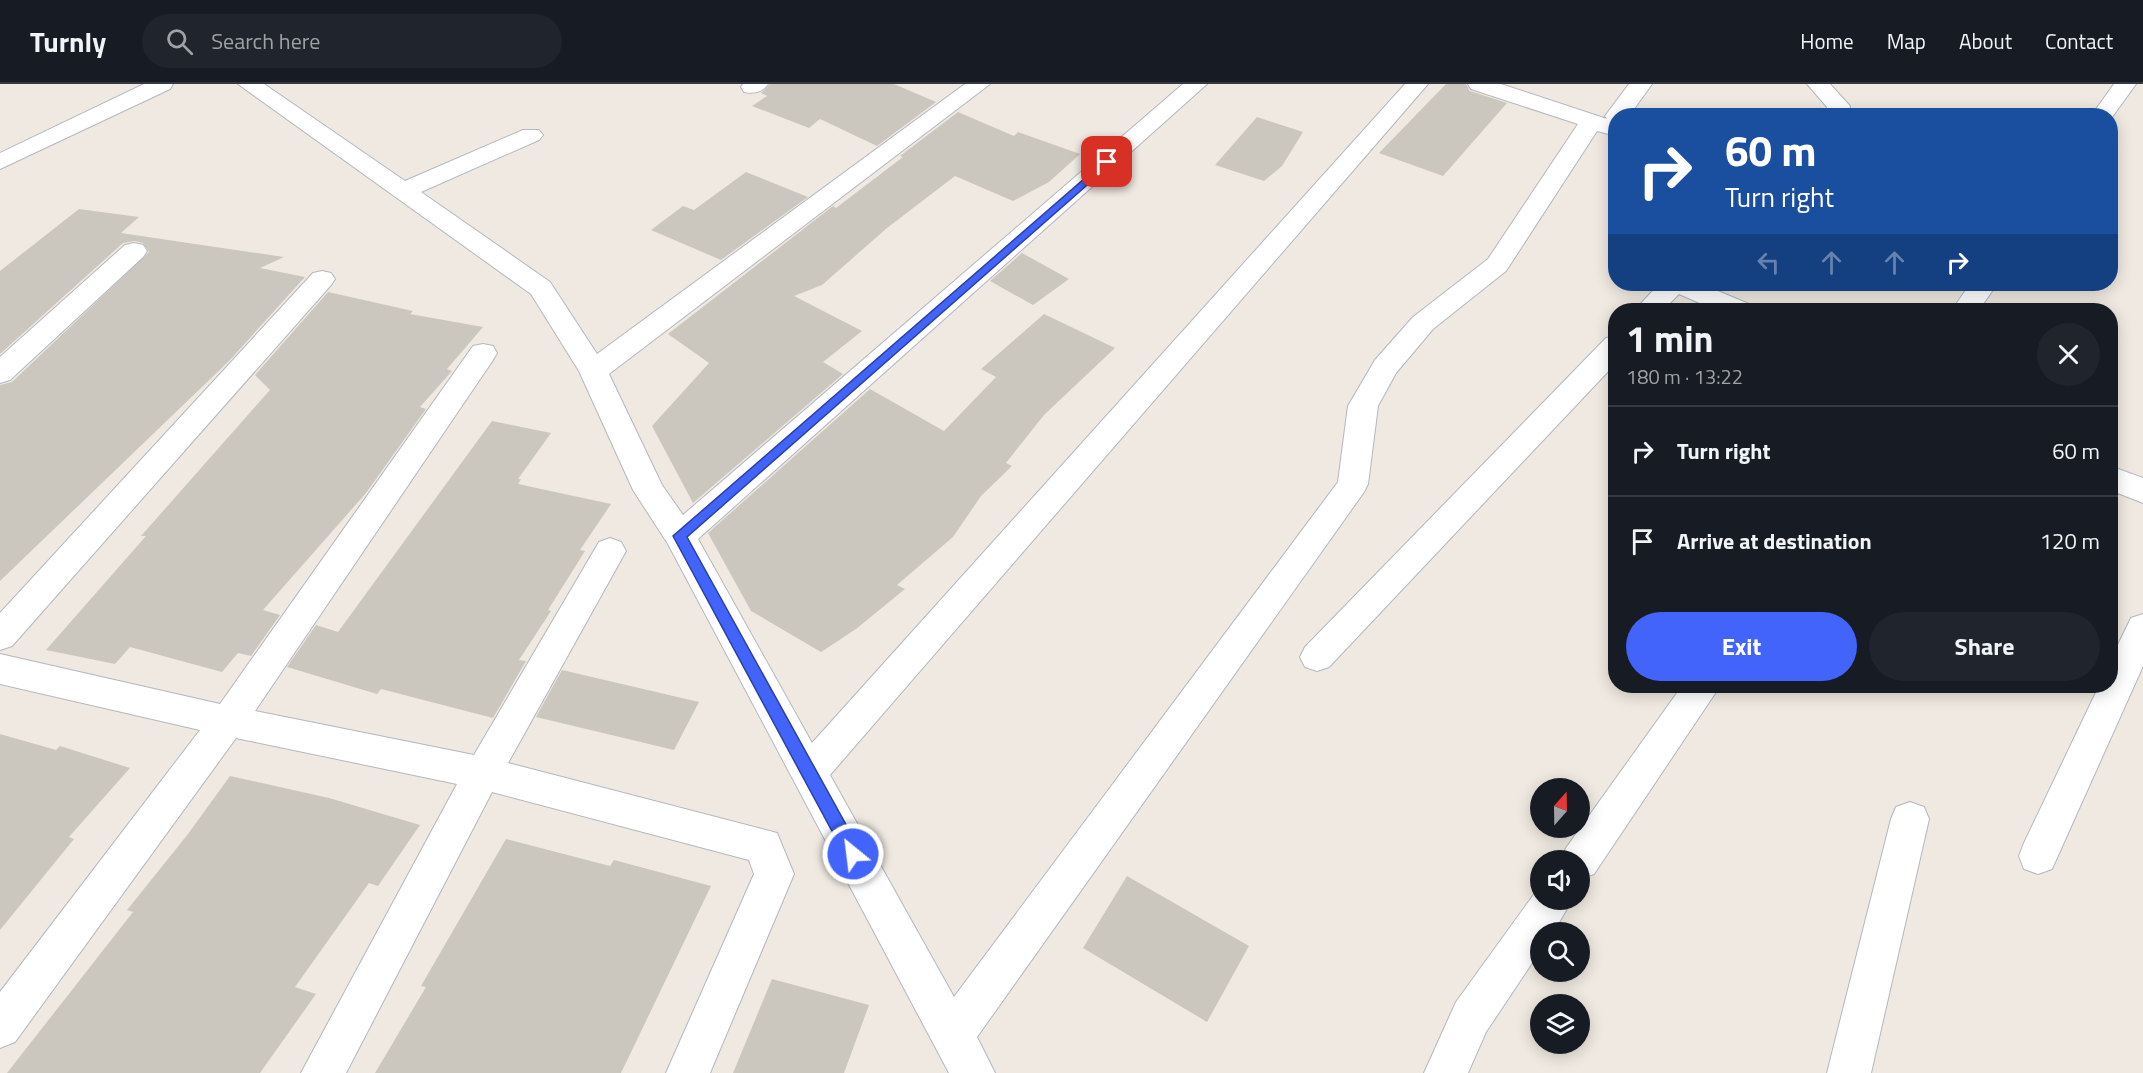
<!DOCTYPE html>
<meta charset="utf-8">
<style>
:root{--surface:#171b24;--page:#20242c;--text:#f1f3f6;--muted:#9ea1a6;--line:#363941;--accent:#4264fb}
body{margin:0;font-family:"Titillium Web",sans-serif;background:var(--page);color:var(--text);height:100vh;display:flex;flex-direction:column;font-size:22px;white-space:nowrap}
*{box-sizing:border-box;margin:0}
p{font-size:20px;color:var(--muted)}
.icon{flex:none;width:33px;height:33px;fill:none;stroke:currentColor;stroke-width:2;stroke-linecap:round;stroke-linejoin:round}
.map{position:relative;flex:1;overflow:hidden}
.sheet{position:absolute;left:1608px;top:219px;width:510px;height:390px;display:flex;flex-direction:column;background:var(--surface);border-radius:24px;box-shadow:0 3px 15px #0003}
.sheet>*{flex:none}
.hud{position:absolute;left:1608px;top:24px;width:510px;height:183px;border-radius:24px;box-shadow:0 3px 15px #0003;background:#1a4fa0;color:#fff;overflow:hidden}
.needle{width:39px;rotate:20deg}
.fabs{position:absolute;left:1530px;top:694px;display:grid;gap:12px}
.fabs a{display:grid;place-items:center;width:60px;height:60px;border-radius:50%;background:var(--surface);box-shadow:0 3px 15px #0003;font-size:30px}
.pin{position:absolute;display:grid;place-items:center;width:51px;height:51px;color:#fff;margin:-26px;border-radius:12px;box-shadow:0 3px 9px #0006}
.me{position:absolute;width:66px;margin:-33px;rotate:331deg;stroke-linejoin:round;filter:drop-shadow(0 0 4px #0008)}
.turn{display:flex;align-items:center;gap:21px;height:126px;padding:0 18px;font-size:27px}
.turn .icon{width:78px;height:78px;stroke-width:2.5}
.turn b{display:block;font-size:42px;line-height:51px}
.lanes{display:flex;align-items:center;height:57px;padding:0 18px;background:#0003;justify-content:center;gap:30px;direction:ltr}
.lanes .off{opacity:.35}
.round{display:grid;place-items:center;flex:none;width:63px;height:63px;border-radius:32px;background:var(--page)}
.overview{display:flex;align-items:center;justify-content:space-between;height:102px;padding:0 18px}
h1{font-size:36px;font-weight:700;line-height:45px}
.button{display:flex;gap:12px;margin-top:auto;padding:12px 18px}
.button a{flex:1;height:69px;border-radius:36px;background:var(--accent);color:#fff;font-size:24px;font-weight:700;line-height:69px;text-align:center}
.button a+a{background:var(--page);color:var(--text)}
ul{padding:0;list-style:none}
li{display:flex;align-items:center;gap:18px;height:90px;padding:0 18px;border-top:2px solid var(--line)}
li div{flex:1}
li b{display:block;font-size:22px}
li em{font-style:normal}
header{display:flex;align-items:center;gap:36px;box-sizing:border-box;height:84px;padding:0 30px;background:var(--surface);border-bottom:2px solid var(--line)}
header strong{font-size:28px}
nav{display:flex;gap:33px;margin-inline-start:auto;font-size:21px}
.search{width:420px;height:54px;background:var(--page);display:flex;align-items:center;gap:15px;box-sizing:border-box;padding:0 21px;border-radius:33px;color:var(--muted);font-size:22px}
.map>svg:first-child{display:block}
.building{fill:#cbc7bf}
.lines{fill:none;stroke-linecap:round;stroke-linejoin:round}
.minor-casing{stroke:#b4b7c1;stroke-width:2}
.minor{fill:#fff;fill-rule:evenodd}
.route{fill:#4264fb;stroke:#2b41a3;stroke-width:1.5}
</style>
<header>
<strong>Turnly</strong>
<div class="search"><svg class="icon" aria-label="search" viewBox="0 0 24 24"><circle cx="10" cy="10" r="6"/><path d="M15 15l6 6"/></svg>Search here</div>
<nav><a>Home</a><a>Map</a><a>About</a><a>Contact</a></nav>
</header>
<div class="map">
<svg width="2143" height="989" viewBox="0 0 2143 989">
<rect width="100%" height="100%" fill="#efe9e1"/>
<path class="building" d="M770,0H894L936,18L877,62L820,35L809,44L752,22L767,12L761,9Z
M1446,0H1466L1470,7L1507,19L1443,92L1379,69Z
M958,28L1014,52L1018,48L1080,70L1049,98L1013,117L955,92L887,144L822,201L794,212L862,247L823,278L843,290L693,419L652,342L709,279L668,250L833,122L836,124L903,73L900,72Z
M1257,33L1303,48L1282,82L1264,97L1215,81Z
M746,88L808,113L721,176L651,146L683,122L694,126Z
M79,125L139,133L121,149L284,173L260,184L305,193L229,277L0,497V301L12,298L149,168L143,159L134,157L123,159L0,270V187Z
M1022,169L1069,195L1033,221L990,197Z
M328,208L413,227L410,230L483,243L447,285L452,287L420,323L426,325L366,409L263,526L280,531L251,572L238,569L222,588L130,563L115,580L46,566L146,452H141L270,306L255,291Z
M1044,230L1115,264L1044,331L1006,379L1012,382L981,412L953,453L897,501L905,505L856,545L821,568L751,527L708,449L870,305L944,347L996,293L981,285Z
M492,337L551,349L518,395H521L518,400L611,420L580,466L585,467L548,526L551,527L519,576L526,577L493,634L381,605L377,610L287,583L316,541L338,548Z
M562,586L699,618L674,666L536,633Z
M0,650L56,666L60,662L130,684L69,753L74,755L0,846Z
M230,692L329,714L420,741L378,802L369,799L295,903L316,910L260,989H7L133,828L127,826L188,750Z
M506,755L610,782L614,776L711,802L621,989H375L426,903L421,902Z
M1127,792L1249,862L1207,938L1083,864Z
M772,895L869,921L844,989H733Z"/>
<g class="lines">
<defs>
<path id="minor" d="M144,0H173L170,5L0,85V69Z
M238,0H264L405,97L523,46H539L543,51L539,56L421,108L550,198L597,270L965,0H990L609,290L662,401L683,431L1183,0H1207L698,455L812,659L1405,0H1428L830,691L954,913L1338,398L1348,322L1375,276L1413,233L1488,175L1578,40L1471,5L1468,0H1501L1607,35L1605,32L1629,0H1652L1629,32H1616V52L1597,47L1506,187L1433,245L1396,289L1378,322L1368,400L1364,408L977,953L995,989H949L668,460L633,406L579,287L531,210Z
M743,0H768C762,9 754,10 744,8L741,3Z
M1807,0H1830L1850,22L1848,32H1825L1827,23Z
M2114,0H2136L2110,36V32H2091Z
M134,159L143,161L147,167L143,173L10,296L0,299V273L125,161Z
M322,187L331,189L335,195L331,201L12,562L0,566V529L313,189Z
M1659,200H1701L1749,220L1753,226H1716L1679,210L1663,226H1635Z
M1970,200H1997L1979,226H1952Z
M1616,252V279L1329,583L1317,587L1305,583L1300,573L1305,563L1606,254Z
M483,260L493,262L497,269L493,276L255,627L474,671L599,458L610,454L621,458L626,467L508,679L777,749L794,790L710,989H666L754,790L749,776L492,708L346,989H301L457,700L236,654L15,958L0,964V908L200,646L0,600V570L220,620L473,262Z
M2110,382L2143,394V419L2110,406Z
M2143,530V582L2052,785L2038,790L2024,785L2019,772L2024,759L2099,602H2110V577L2131,534Z
M1682,602H1720L1594,790L1580,795V777H1560L1566,764Z
M1910,718L1924,723L1929,735L1871,989H1827L1891,735L1896,723Z
M1540,802V816H1572L1553,849H1540V867L1486,948L1468,989H1424L1456,918Z"/>
</defs>
<use href="#minor" class="minor-casing"/>
<use href="#minor" class="minor"/>
</g>
<path class="route" d="M1107,75L1112,78L1111,80L687,453L859,764L861,770L859,775L853,777L847,775L673,452Z"/>
</svg>
<div class="fabs">
<a><svg class="needle" viewBox="-14 -14 28 28"><path d="M0-13l5 13h-10z" fill="#e53935"/><path d="M0 13l5-13h-10z" fill="#9ea1a6"/></svg></a>
<a><svg class="icon" aria-label="sound" viewBox="0 0 24 24"><path d="M4 9h4l5-4v14l-5-4H4zM17 9q2 3 0 6"/></svg></a>
<a><svg class="icon" aria-label="search" viewBox="0 0 24 24"><circle cx="10" cy="10" r="6"/><path d="M15 15l6 6"/></svg></a>
<a><svg class="icon" aria-label="layers" viewBox="0 0 24 24"><path d="M12 4l9 5-9 5-9-5zM3 14l9 5 9-5"/></svg></a>
</div>
<div class="pin" style="left:1107px;top:78px;background:#d93025"><svg class="icon" aria-label="arrive" viewBox="0 0 24 24"><path d="M6 21V4h12l-3 4 3 4H6"/></svg></div>
<svg class="me" style="left:853px;top:770px" viewBox="-20 -20 40 40"><circle r="17" fill="#4264fb" stroke="#fff" stroke-width="3"/><path d="M0-11L8 9 0 5-8 9z" fill="#fff"/></svg>
<div class="hud">
<div class="turn"><svg class="icon" aria-label="right" viewBox="0 0 24 24"><path d="M7 20v-9h11M14 6l5 5-5 5"/></svg><div><b>60 m</b>Turn right</div></div>
<div class="lanes"><svg class="icon off" aria-label="left" viewBox="0 0 24 24"><path d="M17 20v-9H6M10 6l-5 5 5 5"/></svg><svg class="icon off" aria-label="ahead" viewBox="0 0 24 24"><path d="M12 20V5M6 11l6-6 6 6"/></svg><svg class="icon off" aria-label="ahead" viewBox="0 0 24 24"><path d="M12 20V5M6 11l6-6 6 6"/></svg><svg class="icon" aria-label="right" viewBox="0 0 24 24"><path d="M7 20v-9h11M14 6l5 5-5 5"/></svg></div>
</div>
<section class="sheet">
<div class="overview"><div><h1>1 min</h1><p>180 m · 13:22</p></div><a class="round"><svg class="icon" aria-label="close" viewBox="0 0 24 24"><path d="M6 6l12 12M18 6L6 18"/></svg></a></div>
<ul>
<li><svg class="icon" aria-label="right" viewBox="0 0 24 24"><path d="M7 20v-9h11M14 6l5 5-5 5"/></svg><div><b>Turn right</b></div><em>60 m</em></li>
<li><svg class="icon" aria-label="arrive" viewBox="0 0 24 24"><path d="M6 21V4h12l-3 4 3 4H6"/></svg><div><b>Arrive at destination</b></div><em>120 m</em></li>
</ul>
<div class="button"><a>Exit</a><a>Share</a></div>
</section>
</div>
